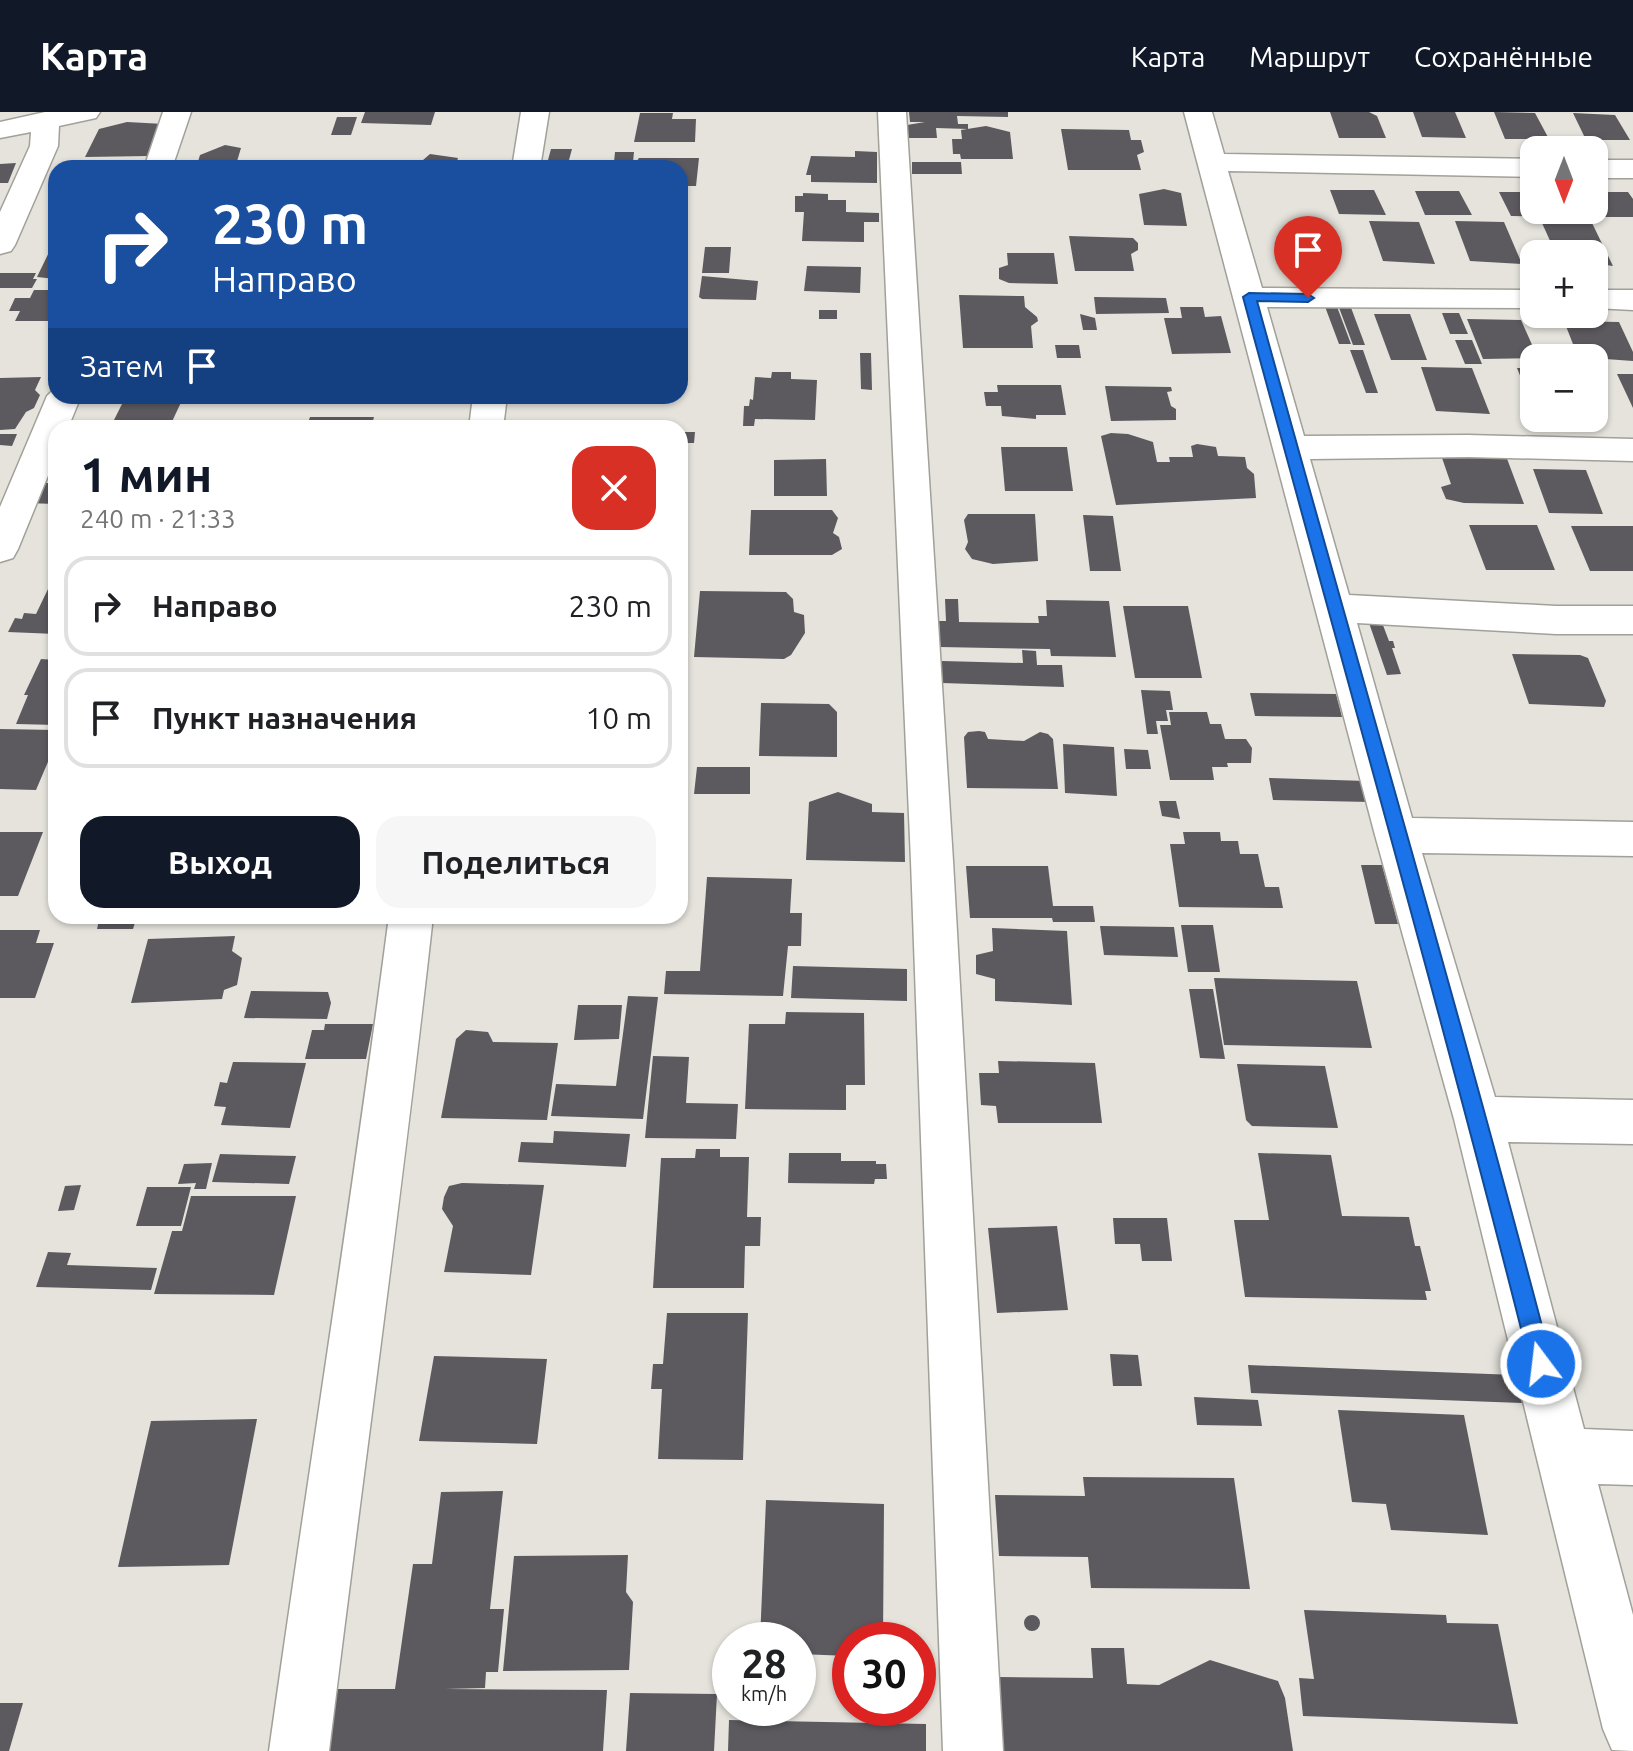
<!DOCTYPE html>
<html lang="ru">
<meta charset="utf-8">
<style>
:root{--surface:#fff;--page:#f6f6f6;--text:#202124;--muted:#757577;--line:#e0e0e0;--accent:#111827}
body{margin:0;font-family:Ubuntu,sans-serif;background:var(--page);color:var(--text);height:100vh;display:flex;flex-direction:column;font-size:30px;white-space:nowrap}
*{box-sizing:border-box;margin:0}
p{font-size:26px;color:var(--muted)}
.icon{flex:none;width:44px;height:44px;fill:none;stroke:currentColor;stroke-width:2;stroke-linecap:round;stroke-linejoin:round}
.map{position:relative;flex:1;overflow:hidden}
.panel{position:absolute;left:48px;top:308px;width:640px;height:504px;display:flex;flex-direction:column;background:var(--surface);border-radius:24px;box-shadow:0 2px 6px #0004}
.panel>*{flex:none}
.guide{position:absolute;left:48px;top:48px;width:640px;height:244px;border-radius:24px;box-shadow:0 2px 6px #0004;background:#1a4fa0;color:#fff;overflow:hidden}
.needle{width:52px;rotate:180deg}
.tools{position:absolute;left:1520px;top:24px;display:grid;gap:16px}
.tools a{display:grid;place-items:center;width:88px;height:88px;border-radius:16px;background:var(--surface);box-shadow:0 2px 6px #0004;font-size:40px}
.speed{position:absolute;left:712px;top:1510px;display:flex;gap:16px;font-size:40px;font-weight:700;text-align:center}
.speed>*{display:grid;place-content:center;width:104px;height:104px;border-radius:50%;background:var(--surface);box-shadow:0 2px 6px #0004;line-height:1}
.speed small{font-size:20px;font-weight:400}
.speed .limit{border:12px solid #d22;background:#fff;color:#111}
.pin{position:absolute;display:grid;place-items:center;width:68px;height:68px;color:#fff;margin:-82px -34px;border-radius:50% 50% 50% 0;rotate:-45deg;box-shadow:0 0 8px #0007}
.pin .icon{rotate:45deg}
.me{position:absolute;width:88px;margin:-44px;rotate:345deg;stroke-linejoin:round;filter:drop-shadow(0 0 6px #0008)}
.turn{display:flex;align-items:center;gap:28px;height:168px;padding:0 32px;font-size:36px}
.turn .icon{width:104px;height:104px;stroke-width:2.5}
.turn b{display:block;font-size:56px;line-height:68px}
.then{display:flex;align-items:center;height:76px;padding:0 32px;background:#0003;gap:16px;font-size:30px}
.round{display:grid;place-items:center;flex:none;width:84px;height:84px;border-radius:24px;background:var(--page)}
.summary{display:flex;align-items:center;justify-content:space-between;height:136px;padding:0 32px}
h1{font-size:48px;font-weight:700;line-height:60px;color:var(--accent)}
.button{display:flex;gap:16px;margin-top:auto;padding:16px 32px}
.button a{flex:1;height:92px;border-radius:24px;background:var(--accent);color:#fff;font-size:32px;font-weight:700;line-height:92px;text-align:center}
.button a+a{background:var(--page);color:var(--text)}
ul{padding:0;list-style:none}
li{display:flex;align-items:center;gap:24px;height:100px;margin:0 16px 12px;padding:0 16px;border:4px solid var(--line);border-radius:24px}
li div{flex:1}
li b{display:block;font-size:30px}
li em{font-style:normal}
header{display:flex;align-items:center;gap:48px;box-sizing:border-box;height:112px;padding:0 40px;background:var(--accent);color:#fff}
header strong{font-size:38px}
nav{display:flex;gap:44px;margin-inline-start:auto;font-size:28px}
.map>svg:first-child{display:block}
.building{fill:#5c5a5f}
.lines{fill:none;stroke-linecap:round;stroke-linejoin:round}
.minor-casing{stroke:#a1a099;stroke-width:3}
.minor{fill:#fff;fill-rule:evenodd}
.route{fill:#1a73e8;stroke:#114b97;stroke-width:2}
</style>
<header>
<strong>Карта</strong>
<nav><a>Карта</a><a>Маршрут</a><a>Сохранённые</a></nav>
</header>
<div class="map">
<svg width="1633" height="1639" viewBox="0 0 1633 1639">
<rect width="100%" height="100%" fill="#e5e3dc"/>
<path class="building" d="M365,0H435L431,13L361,11Z
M909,0H1008V5L957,4L958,12H968V17L936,16L937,26H908L907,13L925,10H910Z
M1330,0H1369L1377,4L1386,26H1339Z
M1413,0H1455L1466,26L1422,25Z
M1494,0L1535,1L1549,27H1505Z
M640,1H673L672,7H696L695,30H634Z
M1573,1L1615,3L1630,28H1586Z
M337,5H357L351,23H331Z
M127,10L164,12L150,44L85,45L99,17Z
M986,14L1010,20L1013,47H961L960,42H953L952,27H962L961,18Z
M1061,17L1129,18L1131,28H1141L1144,40L1137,43L1141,58H1068Z
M225,33L241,36L235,56H196L200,43Z
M551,37H572L569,48H610L609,56H538L540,48H548Z
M855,39L877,40V71L811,70V63H806L811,44L855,45Z
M615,40H634L633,50H614Z
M430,42L458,46L455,56H406L409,48H423Z
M639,46H699L696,74H680V56H632Z
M150,49L147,56H78L80,51Z
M912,50H961L962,62H912Z
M16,51L8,71H0V52Z
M1164,77L1181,81L1187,114L1144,113L1139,82Z
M1330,78H1374L1386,103L1339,102Z
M1415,79H1459L1472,103H1425Z
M1499,80H1534V98H1555L1558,105L1511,104Z
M1594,80H1628L1633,87V105H1597L1593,98Z
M803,81L828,82V88H846V100L879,101V110H864V130L802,129L804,100H795V84H803Z
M1369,109L1419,110L1435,152L1383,149Z
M1455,109L1504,110L1522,152L1470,149Z
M1542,111H1592L1613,154L1594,151V142H1556Z
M1069,124L1133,126L1138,131V138L1131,142L1134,159H1075Z
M53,132H56V167L37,165Z
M705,135H731L729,161H702Z
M1007,141H1054L1058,172L1009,171L999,167V156L1008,153Z
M861,155L860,181L804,179L807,154Z
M0,161H36L33,167H37L32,176H0Z
M702,164L758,169L756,188L702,187L699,185Z
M34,178H56V209H15L20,199H9L15,186H30Z
M959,183L1024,184L1025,195L1037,205L1038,209L1031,214L1033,236H963Z
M1094,185L1166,186L1169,201L1096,202Z
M1324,192H1336L1351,232H1339Z
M1338,193H1350L1365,233H1353Z
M1180,195H1203L1205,205L1221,204L1231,241L1172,242L1164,206H1182Z
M819,198H837V207H819Z
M1442,201H1459L1468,222H1450Z
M1080,202L1095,206L1097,218H1083Z
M1374,202H1410L1427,248H1391Z
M1467,207L1521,208L1538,246L1483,247Z
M1564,209L1619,210L1633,240V249L1578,245Z
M1455,228H1472L1482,252H1465Z
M1055,233H1079L1081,246H1057Z
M1350,238H1363L1378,281H1366Z
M860,241H871L872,278L861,277Z
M1421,255L1472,256L1490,302L1436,299Z
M1517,256H1534V298Z
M772,260H791V267L817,268L815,308L755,307L754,314H743L744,294H749L750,287L753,288L755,265L771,266Z
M1617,262H1633V296Z
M41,265L35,278L40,283L34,296L26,300L15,317L0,318V266Z
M997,273H1061L1066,303H1036V307L1002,304L1001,294H986L984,280H998Z
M1105,274L1171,275L1172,279L1167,280L1171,294L1176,297V308L1111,309Z
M126,284H184L169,316H110Z
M310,305H374L371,316H306Z
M680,320H695L694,331H680Z
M1111,321L1128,322L1153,330L1157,350H1170L1169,345H1193L1191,334L1197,332L1216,335L1218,344L1245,345L1247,356L1254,362L1256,386L1116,393L1101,324Z
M0,322H17L12,334L0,333Z
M1001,335H1067L1073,379H1005Z
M1441,343L1506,344L1524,392L1464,391L1446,387L1441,375L1451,372Z
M826,347L827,384H774V348Z
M1533,357L1586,358L1603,402L1549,401Z
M36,371H56V392L25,391Z
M680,392H686L682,435L680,434Z
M751,398H832L838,406L833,421L839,425L842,437L832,443H749Z
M968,402H1035L1038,449L993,452L972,447L965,437L968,430L964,408Z
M1083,403L1113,404L1121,459H1090Z
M1469,413H1537L1555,458H1486Z
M1571,414H1633V459H1590Z
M49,475H56V522L8,520L15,506L22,507L24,501L36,502Z
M700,479L786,480L793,487L794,500L804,503L805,521L791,543L784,547L694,545Z
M945,487H958L959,510L1039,511L1038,504H1047L1046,488L1109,489L1116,545L1051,544L1050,537L940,535L939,509H946Z
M1123,494H1188L1202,566H1135Z
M1368,508H1381L1389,529H1393L1395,536H1392L1401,562L1387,563Z
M1022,538L1036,539L1037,553H1062L1064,575L942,571V549L1023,551Z
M1512,542L1580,543L1588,546L1606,589L1604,595L1529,592Z
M41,547L56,548V613L16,612L28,583H24Z
M1141,578L1170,579L1173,598H1166L1168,609H1156L1158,622H1147Z
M1250,581L1336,582L1342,605L1255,604Z
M761,591L829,592L837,600V645L759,644Z
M1169,600H1207L1210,612H1221L1225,627H1246L1252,636L1251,651H1227L1228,655H1212L1214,668H1170L1160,613H1171Z
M0,617L56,618V631L36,678L0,677Z
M979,619L985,620L988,627L1024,629L1040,620L1048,622L1053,627L1058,677L967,676L964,625L968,620Z
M1063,632L1114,635L1117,684L1065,681Z
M1124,637L1148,638L1151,657H1126Z
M697,655H750V682H694Z
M1269,666L1366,669L1371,690L1273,688Z
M838,680L872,692V700L904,701L905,750L806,748L809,690Z
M1159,689H1176L1180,707L1162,704Z
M0,720H43L18,784H0Z
M1183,720H1220L1221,729H1238L1240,742H1258L1265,775H1279L1283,796L1179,795L1170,732H1185Z
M1361,753H1382L1398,812H1375Z
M966,754H1048L1053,794H1093L1095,810H1053L1052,806H970Z
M707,765L792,767L790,801H802L801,834H788L783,884L664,882L666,859H700Z
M100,804H137L133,817H97Z
M1181,813H1213L1220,860H1188Z
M1100,814L1174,815L1178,845L1104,843Z
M992,816L1067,819L1072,893L995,889V867L976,862V843L993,839Z
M0,818H40L36,831H54L35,886H0Z
M235,824L232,839L242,846L237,873L224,878L222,887L131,891L148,827Z
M793,854L907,857V889L791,886Z
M1214,866L1357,869L1372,936L1224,933Z
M1189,877H1213L1225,947L1200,946Z
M251,879L328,880L331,891L327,907L244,906Z
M628,884L658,885L643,1007L551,1004L556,972L616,974Z
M578,893H622L619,927L574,928Z
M786,900L864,901L865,973H846V998L745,997L749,912H785Z
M325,912H373L366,947H305L312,918H324Z
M466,918L488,920L493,930L558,931L547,1008L441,1006L456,927Z
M653,944L689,945L686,991L738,992L736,1027L645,1026Z
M998,949L1095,951L1102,1011H998L996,994L981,993L979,961H999Z
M233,950L306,951L290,1016L221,1013L226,995L214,994L220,970L227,971Z
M1237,952L1325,954L1338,1016L1252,1014L1246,1008Z
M554,1019L630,1022L626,1055L518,1050L521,1030L553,1031Z
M696,1037H720V1045H749L747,1105H761L760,1134H745L744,1176H653L661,1046H695Z
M789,1041H841V1049H876V1052H886L887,1067H875L874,1072L788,1071Z
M1258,1041L1331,1043L1342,1104L1409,1105L1415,1134H1420L1431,1179H1425L1427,1188L1245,1185L1234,1108H1269Z
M220,1042L296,1044L289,1072L212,1070Z
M212,1051L206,1077H194L196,1071L178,1072L184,1052Z
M462,1071L544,1073L531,1163L444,1160L453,1114L442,1097L444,1085L449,1074Z
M81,1073L74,1098L58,1099L65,1074Z
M147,1075H191L181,1114H136Z
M191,1084H296L274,1183L154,1182L172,1119H182Z
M1113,1106H1167L1172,1149H1142L1140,1132H1115Z
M1057,1114L1068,1198L997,1201L988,1116Z
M48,1140L71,1141L67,1153L157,1156L151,1178L36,1175Z
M667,1201H748L743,1348L658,1347L662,1277H651L653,1252H663Z
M1110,1242L1138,1243L1142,1274H1113Z
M434,1244L547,1247L537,1332L419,1329Z
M1248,1253L1516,1263L1522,1291L1251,1281Z
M1194,1285L1258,1288L1262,1314L1197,1313Z
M1338,1298L1464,1303L1488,1423L1391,1418L1386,1392L1352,1390Z
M257,1307L229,1453L118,1455L151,1309Z
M1083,1365L1234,1366L1250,1477L1091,1476L1088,1445L999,1444L995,1383L1085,1384Z
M503,1379L490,1497H504L498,1560H486L485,1576L445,1577L607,1578L603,1639H327L337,1577H395L413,1452H432L441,1380Z
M766,1388L884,1392L883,1528H850V1544L798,1542V1528H760Z
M628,1443L626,1480L633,1490L629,1558L503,1559L514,1444Z
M1304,1498L1446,1503L1447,1511L1498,1512L1518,1612L1303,1604L1299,1566L1314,1567Z
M1024 1511a8 8 0 1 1 16 0a8 8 0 1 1-16 0Z
M1091,1536H1124L1127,1572L1159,1573L1210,1548L1278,1569L1285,1586L1293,1639H1002L999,1565L1093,1566Z
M630,1581L717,1582L714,1639H626Z
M0,1591H23L9,1639H0Z
M729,1608L926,1612V1639H728Z"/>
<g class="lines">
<defs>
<path id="minor" d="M45,0H100L96,6L59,14L58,34L15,133L11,139L0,142V100L30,34L31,20L0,26V10Z
M163,0H191L172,56H144Z
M521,0H549L540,56H512Z
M878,0H906L953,749L1003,1639H943L911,749Z
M1184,0H1212L1224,42L1534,47V65L1228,59L1262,176L1534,178V196L1267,195L1304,324L1468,323L1633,327V349L1468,345L1310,347L1349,483L1556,494H1633V522H1556L1357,511L1412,706L1633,710V744L1422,741L1495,985L1633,988V1032L1508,1030L1584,1317L1633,1319V1373L1598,1372L1633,1503V1639L1612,1638L1603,1617L1454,1007L1375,723Z
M1594,48H1633V66H1594Z
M1594,178H1633V198L1594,196Z
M56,275V284H81L68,316H56V344L18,437L13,446L0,450V395L47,284Z
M473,284H507L503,316H469Z
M389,804H433C402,1083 363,1361 329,1639H269C308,1361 353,1083 389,804Z"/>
</defs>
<use href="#minor" class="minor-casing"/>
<use href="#minor" class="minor"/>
</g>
<path class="route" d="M1249,181L1308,182L1314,186L1308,190L1257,189C1355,544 1459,897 1552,1252L1549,1260L1541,1263L1534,1260L1530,1252C1440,895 1339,541 1243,185Z"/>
</svg>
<div class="tools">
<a><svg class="needle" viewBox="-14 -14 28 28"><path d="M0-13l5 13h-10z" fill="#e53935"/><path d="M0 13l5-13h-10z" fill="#757577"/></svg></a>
<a>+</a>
<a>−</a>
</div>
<div class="speed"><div>28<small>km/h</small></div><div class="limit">30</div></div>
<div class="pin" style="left:1308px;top:186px;background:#d93025"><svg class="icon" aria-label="arrive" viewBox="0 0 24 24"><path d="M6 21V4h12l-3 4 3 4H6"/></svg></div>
<svg class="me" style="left:1541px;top:1252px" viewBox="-20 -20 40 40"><circle r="17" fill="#1a73e8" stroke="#fff" stroke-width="3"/><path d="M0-11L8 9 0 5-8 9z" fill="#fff"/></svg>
<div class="guide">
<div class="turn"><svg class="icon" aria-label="right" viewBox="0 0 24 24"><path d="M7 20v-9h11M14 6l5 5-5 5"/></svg><div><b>230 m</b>Направо</div></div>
<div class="then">Затем<svg class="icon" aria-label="arrive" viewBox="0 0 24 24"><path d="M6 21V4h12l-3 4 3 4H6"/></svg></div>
</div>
<section class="panel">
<div class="summary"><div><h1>1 мин</h1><p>240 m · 21:33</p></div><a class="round" style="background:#d93025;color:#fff"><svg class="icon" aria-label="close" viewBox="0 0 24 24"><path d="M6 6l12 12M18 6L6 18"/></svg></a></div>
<ul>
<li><svg class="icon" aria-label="right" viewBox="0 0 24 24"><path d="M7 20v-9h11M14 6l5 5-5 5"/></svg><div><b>Направо</b></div><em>230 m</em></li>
<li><svg class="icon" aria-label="arrive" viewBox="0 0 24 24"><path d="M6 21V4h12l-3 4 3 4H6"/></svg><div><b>Пункт назначения</b></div><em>10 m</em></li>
</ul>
<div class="button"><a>Выход</a><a>Поделиться</a></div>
</section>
</div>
